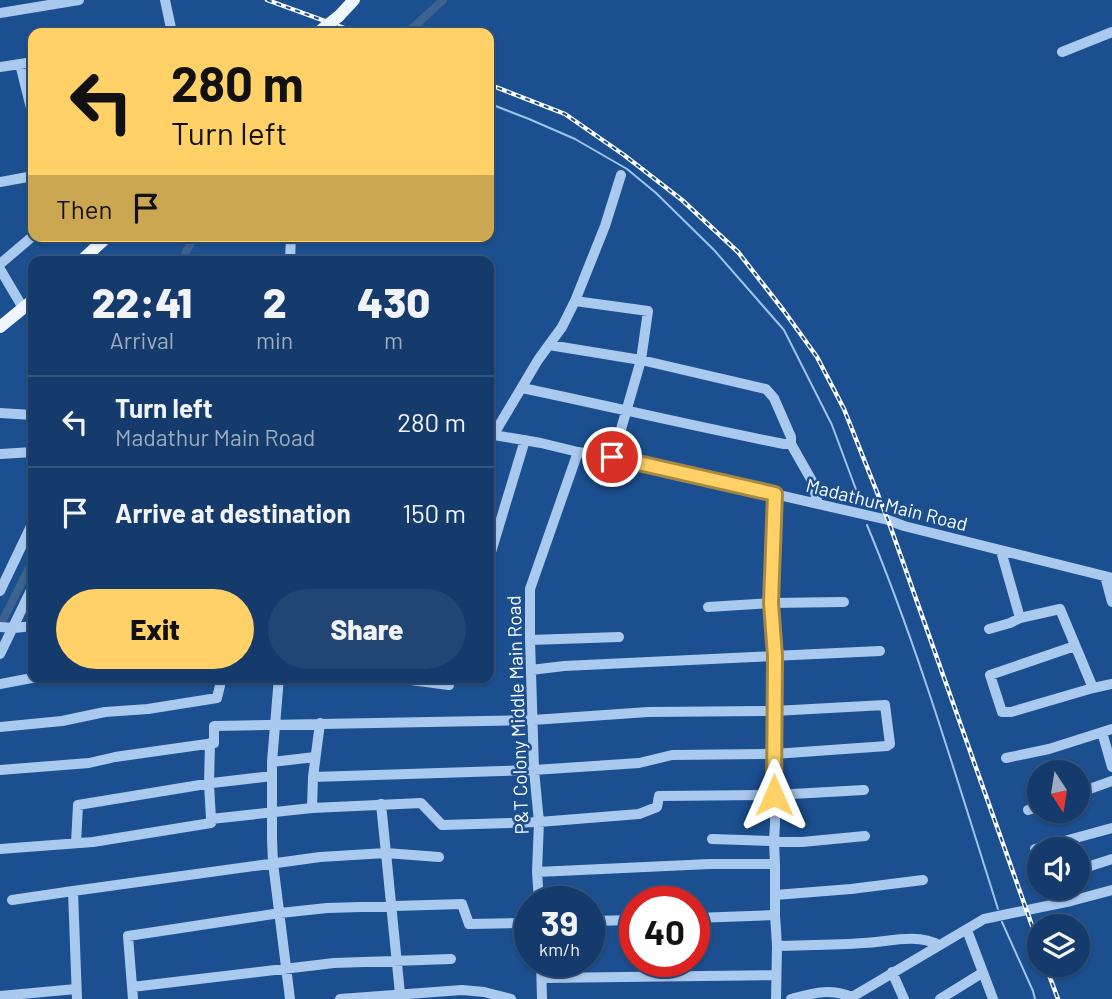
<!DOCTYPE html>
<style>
:root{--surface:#143b6b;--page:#214673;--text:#f1f3f6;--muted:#9dadc1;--line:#33557e;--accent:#ffd166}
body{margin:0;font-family:Barlow,sans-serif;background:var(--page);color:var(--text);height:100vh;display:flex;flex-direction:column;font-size:26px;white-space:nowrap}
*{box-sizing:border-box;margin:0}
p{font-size:23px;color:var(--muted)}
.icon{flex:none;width:38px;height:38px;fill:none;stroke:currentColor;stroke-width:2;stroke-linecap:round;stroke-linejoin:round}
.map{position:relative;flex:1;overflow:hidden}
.drawer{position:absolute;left:28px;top:256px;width:466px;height:427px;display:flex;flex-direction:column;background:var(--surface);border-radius:14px;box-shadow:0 2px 5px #0004,0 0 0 2px var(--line)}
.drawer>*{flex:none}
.banner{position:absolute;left:28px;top:28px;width:466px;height:214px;border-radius:14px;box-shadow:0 2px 5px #0004,0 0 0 2px var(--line);background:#ffd166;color:#111;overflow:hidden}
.needle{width:46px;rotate:168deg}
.tools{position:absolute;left:1027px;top:760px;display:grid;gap:14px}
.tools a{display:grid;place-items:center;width:63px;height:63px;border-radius:50%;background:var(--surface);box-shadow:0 2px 5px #0004,0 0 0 2px var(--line);font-size:35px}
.speed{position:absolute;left:514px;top:886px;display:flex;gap:14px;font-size:35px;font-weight:700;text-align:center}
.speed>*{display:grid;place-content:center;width:91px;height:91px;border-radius:50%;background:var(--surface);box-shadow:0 2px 5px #0004,0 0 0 2px var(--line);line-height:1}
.speed small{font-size:18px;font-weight:400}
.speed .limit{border:10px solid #d22;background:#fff;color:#111}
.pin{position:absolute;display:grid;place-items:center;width:60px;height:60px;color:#fff;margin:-30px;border:4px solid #fff;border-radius:50%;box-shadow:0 2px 7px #0007}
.me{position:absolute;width:77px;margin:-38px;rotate:0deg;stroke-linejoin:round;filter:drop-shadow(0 0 5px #0008)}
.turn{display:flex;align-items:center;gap:24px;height:147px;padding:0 28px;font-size:32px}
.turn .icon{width:91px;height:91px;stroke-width:2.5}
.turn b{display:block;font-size:49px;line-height:60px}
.then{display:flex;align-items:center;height:66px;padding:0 28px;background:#0003;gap:14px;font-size:26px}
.eta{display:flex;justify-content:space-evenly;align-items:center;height:119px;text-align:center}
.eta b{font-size:42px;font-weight:800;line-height:49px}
.cta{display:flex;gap:14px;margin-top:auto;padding:14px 28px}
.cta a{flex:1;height:80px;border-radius:42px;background:var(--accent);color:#111;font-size:28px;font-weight:800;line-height:80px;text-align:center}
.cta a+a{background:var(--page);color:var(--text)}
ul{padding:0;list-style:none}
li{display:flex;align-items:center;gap:21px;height:91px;padding:0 28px;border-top:2px solid var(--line)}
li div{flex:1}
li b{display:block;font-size:26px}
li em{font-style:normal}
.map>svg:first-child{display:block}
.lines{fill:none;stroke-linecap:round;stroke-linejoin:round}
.stream{stroke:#9cc4f0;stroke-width:2}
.canal{stroke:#3c6290;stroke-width:8}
.minor{stroke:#a9c9ee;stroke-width:10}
.major{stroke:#f0f6ff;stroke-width:12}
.rail-casing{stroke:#fff;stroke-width:4.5}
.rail{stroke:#1b4f8f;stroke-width:2;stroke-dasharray:5;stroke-linecap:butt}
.major-bridge{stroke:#f0f6ff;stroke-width:12}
.route-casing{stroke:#a68842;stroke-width:18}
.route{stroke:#ffd166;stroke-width:12}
.labels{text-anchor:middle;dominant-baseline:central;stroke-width:5;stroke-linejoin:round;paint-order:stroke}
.street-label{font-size:19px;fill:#fff;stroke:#1b4f8f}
</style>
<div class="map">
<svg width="1112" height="999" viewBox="0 0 1112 999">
<rect width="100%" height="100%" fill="#1b4f8f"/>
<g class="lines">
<path class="stream" d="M488,103L529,119L575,139L627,169L656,193L714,250L784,330L832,425L861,503
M867,525C919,650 957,780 998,909
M1002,922L1033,991L1035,999"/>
<path class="canal" d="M407,33L443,0
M181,261L195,236
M0,626L33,560"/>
<path class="minor" d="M165,0L172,33
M0,13L79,0
M1062,52L1112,32
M20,64L33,116
M0,67L33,62
M0,182L33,176
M290,261L291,236
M0,264L33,236
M0,269L23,308
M575,301L648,311L641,360L613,457
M549,345L641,360L766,389L774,398L791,437V444L812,481L818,504
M522,388C609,406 696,427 784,444H791
M0,413L33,415
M488,434L541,443L578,452L613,457L888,520L904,526L1112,578
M494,434L538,360L562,327L575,301L605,226L621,175
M0,454L33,452
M775,494L771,603L775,656V824L774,841L775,864V915L777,946L776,999
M1001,551L1020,618
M488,562L525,440
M1105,576L1112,602
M0,591L33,522
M708,607L771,603L844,602
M0,627L14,628L33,626
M989,629L1010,623L1020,618L1060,609L1093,688
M530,640L619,637
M1075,646L990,675L1002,712H1011L1093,688L1112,684
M0,654L33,586
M531,670L564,666L880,651
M278,677L403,679L449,685L451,677
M279,677L272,762V839L273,863L290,999
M0,684L37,677
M0,727L62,721L105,712L148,709L217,698L222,677
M1102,732L1112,767
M210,743L209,784L211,819
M1006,758L1049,749L1112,729
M272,762L315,757
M0,770L89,763L115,757L214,743V726L533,720L648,712L774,711L885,705L890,744L887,746L774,754L672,755L639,763L534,770L313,777
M1078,793L1112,781
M381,804L386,853L439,857
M312,808L313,777L320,723
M1028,810L1040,806
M712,839L802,842L865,836
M76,843L78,805L212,783L272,776
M0,849L93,842L211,823V819L312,808L421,803L442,825L539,822L639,814L657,807L659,796L774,795L864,790
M1035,849L1112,828
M1078,870L1112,859
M537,872L710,864H775
M775,895L851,889L923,880
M12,900L73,891
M539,901L537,872L539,822L534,770L530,640V589L578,452
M695,918L775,915
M590,921L635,920
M967,930L993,999
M777,946C806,945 835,945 864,943C889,942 915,933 939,945
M541,961L542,999
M892,972L904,999
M543,978L775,975
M132,987L334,963L451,959
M0,996L76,989
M852,997L984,919L1071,901L1112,890
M77,999L73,891L320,857L386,853L400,994
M133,999L128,936L280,913L327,908L462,904L469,924L530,923
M340,999L462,990L484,992L511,999
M791,999C814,993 829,988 852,997L849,999
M940,999L982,973"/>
<path class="major" d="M339,16L354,0
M81,261L108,236
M0,327L33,300"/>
<defs>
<path id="rail" d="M267,0L358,33
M488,84L565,114L624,155L682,200L738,252L784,311L817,357L844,409L888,520L1040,948
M1045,964L1058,999"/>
</defs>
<use href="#rail" class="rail-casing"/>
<use href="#rail" class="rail"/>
<path class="major-bridge" d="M320,31L339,16"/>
</g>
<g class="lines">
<defs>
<path id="route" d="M612,457L775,494L771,603L775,656L774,795"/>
</defs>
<use href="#route" class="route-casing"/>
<use href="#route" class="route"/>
</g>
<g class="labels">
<g class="street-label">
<text transform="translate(887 504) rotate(14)">Madathur Main Road</text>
<text transform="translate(517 715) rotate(-92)">P&amp;T Colony Middle Main Road</text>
</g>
</g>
</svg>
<div class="tools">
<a><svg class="needle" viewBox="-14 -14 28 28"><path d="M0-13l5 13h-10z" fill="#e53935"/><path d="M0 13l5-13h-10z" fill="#9dadc1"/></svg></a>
<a><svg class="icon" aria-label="sound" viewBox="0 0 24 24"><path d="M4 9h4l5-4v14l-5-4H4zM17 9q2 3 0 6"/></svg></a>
<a><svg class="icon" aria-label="layers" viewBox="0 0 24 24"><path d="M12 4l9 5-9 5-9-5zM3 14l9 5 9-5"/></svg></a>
</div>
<div class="speed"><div>39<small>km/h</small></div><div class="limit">40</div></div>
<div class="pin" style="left:612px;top:457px;background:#d93025"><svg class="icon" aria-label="arrive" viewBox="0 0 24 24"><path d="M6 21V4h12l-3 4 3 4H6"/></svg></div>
<svg class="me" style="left:774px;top:795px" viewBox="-20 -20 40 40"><path d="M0-17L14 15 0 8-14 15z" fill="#ffd166" stroke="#fff" stroke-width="4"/></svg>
<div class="banner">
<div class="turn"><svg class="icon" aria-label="left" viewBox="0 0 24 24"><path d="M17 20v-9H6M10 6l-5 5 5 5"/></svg><div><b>280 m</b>Turn left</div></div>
<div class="then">Then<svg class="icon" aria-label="arrive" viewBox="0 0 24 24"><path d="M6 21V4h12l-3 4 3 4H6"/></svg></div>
</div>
<section class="drawer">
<div class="eta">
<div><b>22:41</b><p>Arrival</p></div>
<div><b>2</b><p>min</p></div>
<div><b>430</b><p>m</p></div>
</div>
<ul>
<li><svg class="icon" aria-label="left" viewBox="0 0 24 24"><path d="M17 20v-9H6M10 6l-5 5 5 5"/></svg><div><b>Turn left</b><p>Madathur Main Road</p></div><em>280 m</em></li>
<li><svg class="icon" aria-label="arrive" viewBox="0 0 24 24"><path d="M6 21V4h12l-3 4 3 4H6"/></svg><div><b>Arrive at destination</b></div><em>150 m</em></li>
</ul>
<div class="cta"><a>Exit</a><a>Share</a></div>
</section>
</div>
